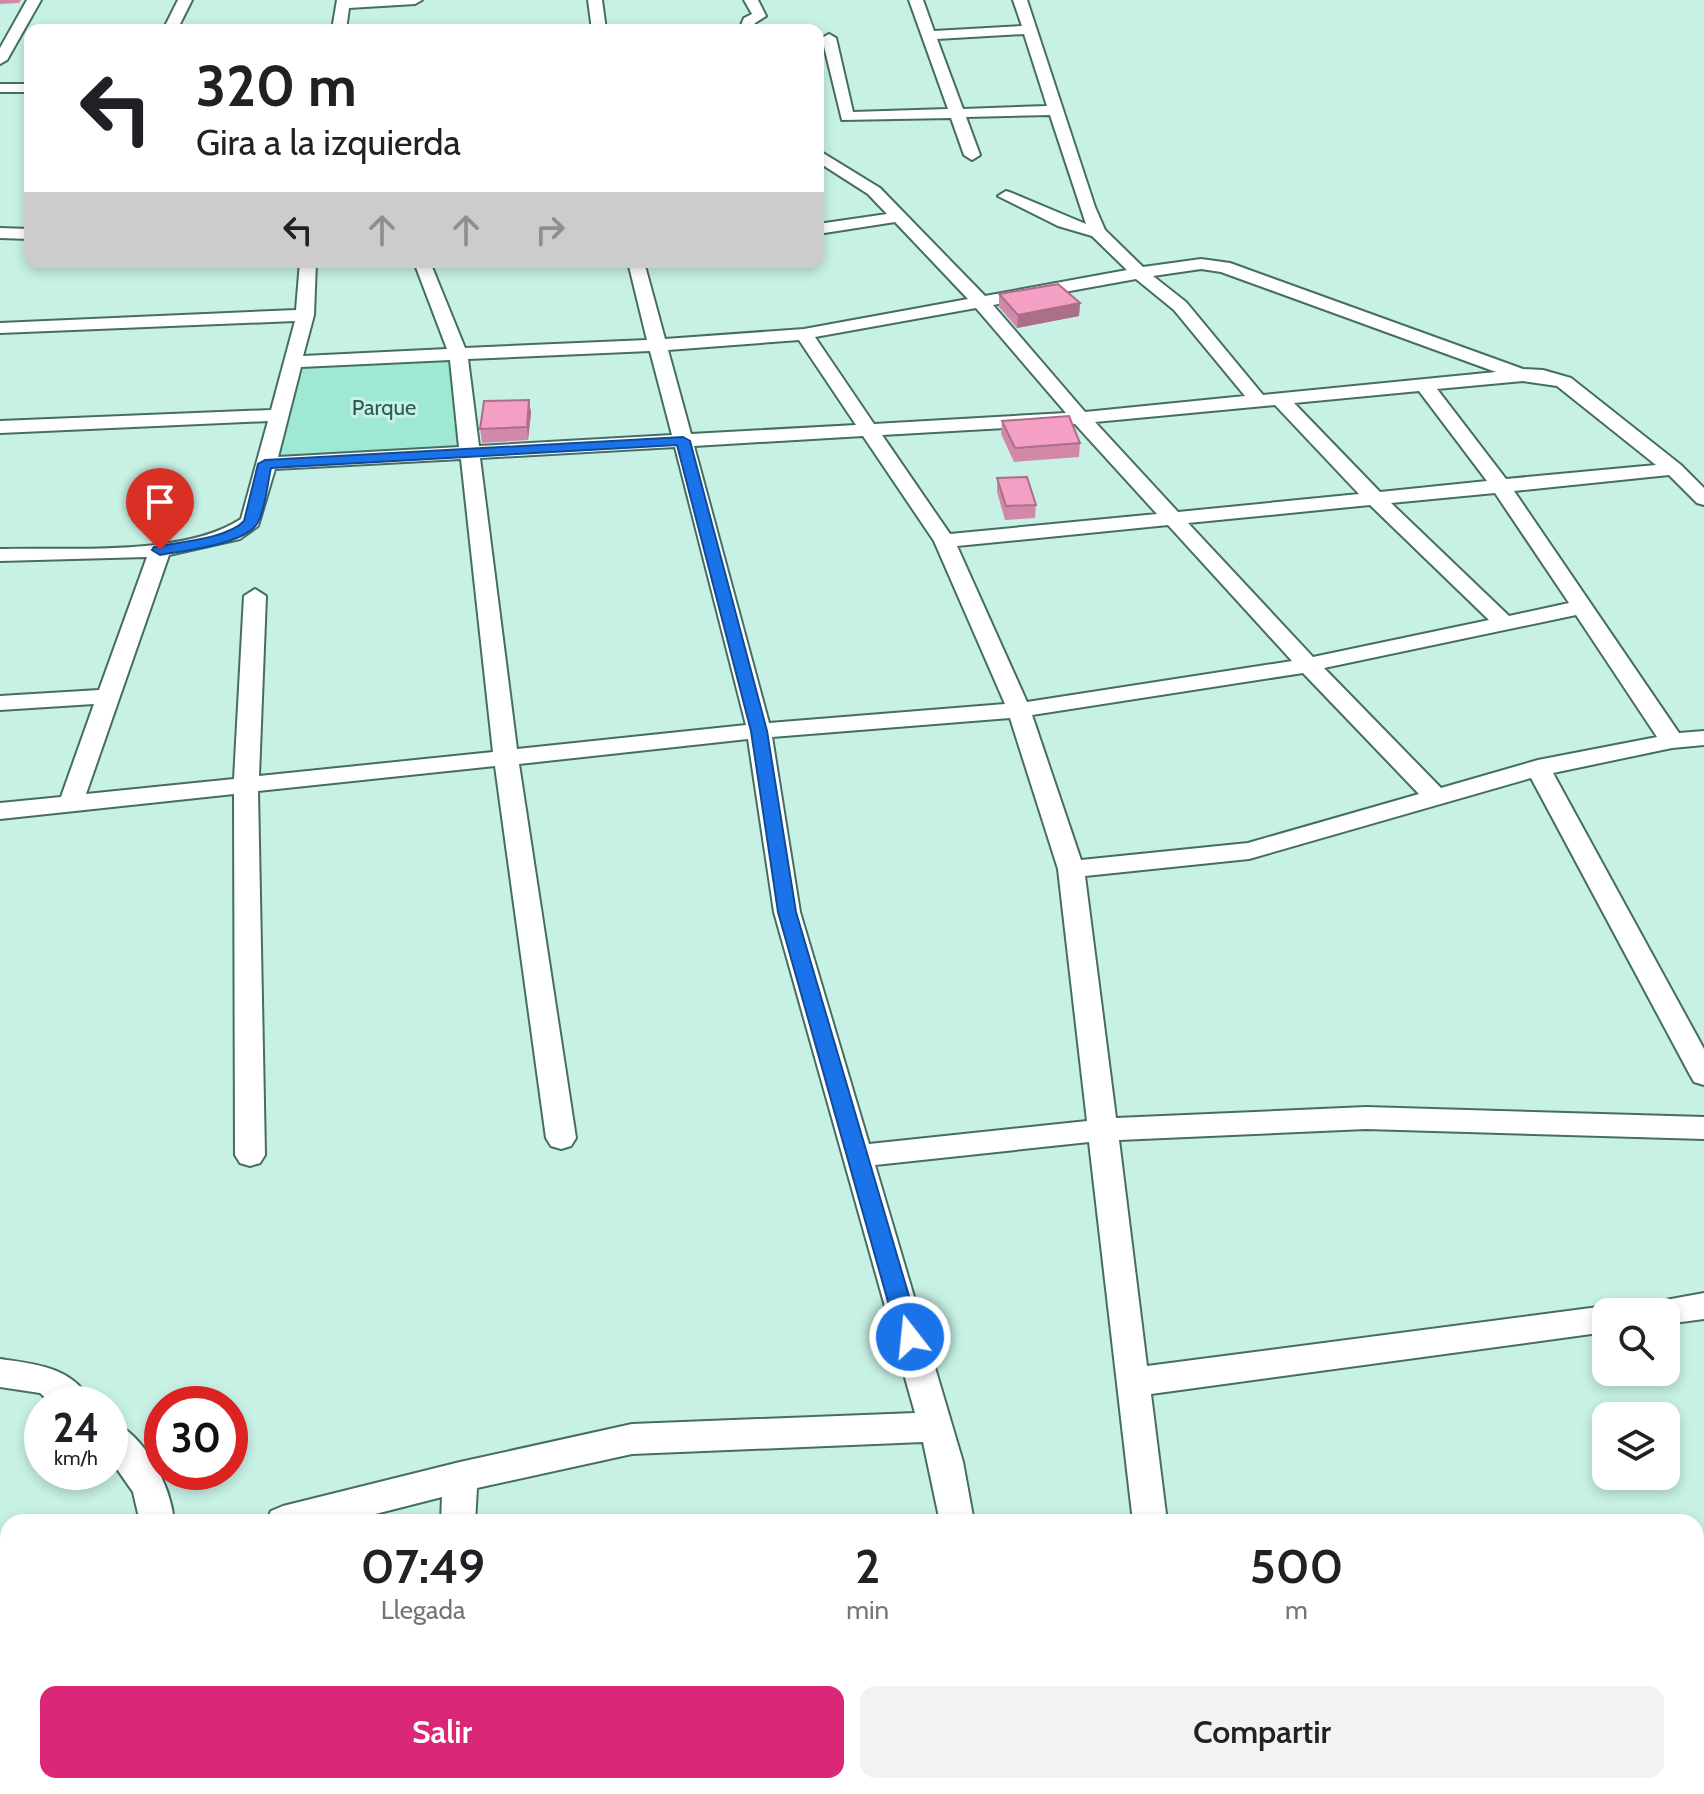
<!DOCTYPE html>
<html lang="es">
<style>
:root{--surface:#fff;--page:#f2f2f2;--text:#202124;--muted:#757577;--accent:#db2777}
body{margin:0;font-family:Cabin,sans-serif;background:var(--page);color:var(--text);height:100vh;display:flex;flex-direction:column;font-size:30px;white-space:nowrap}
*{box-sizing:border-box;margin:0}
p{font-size:26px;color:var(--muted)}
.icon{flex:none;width:44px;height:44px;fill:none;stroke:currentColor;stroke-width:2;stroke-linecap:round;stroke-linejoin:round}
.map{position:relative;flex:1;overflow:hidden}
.panel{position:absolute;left:0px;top:1514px;width:1704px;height:280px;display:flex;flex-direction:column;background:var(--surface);border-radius:24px 24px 0 0;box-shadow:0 4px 12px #0003}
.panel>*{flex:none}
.hud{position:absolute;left:24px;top:24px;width:800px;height:244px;border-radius:16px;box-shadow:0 4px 12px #0003;background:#fff;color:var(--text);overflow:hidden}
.controls{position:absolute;left:1592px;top:1298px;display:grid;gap:16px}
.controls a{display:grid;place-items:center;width:88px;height:88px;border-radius:16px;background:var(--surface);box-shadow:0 4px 12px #0003;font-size:40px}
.speed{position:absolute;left:24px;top:1386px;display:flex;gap:16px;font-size:40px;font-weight:700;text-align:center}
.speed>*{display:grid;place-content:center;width:104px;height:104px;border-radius:50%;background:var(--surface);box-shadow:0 4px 12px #0003;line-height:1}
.speed small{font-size:20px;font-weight:400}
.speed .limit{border:12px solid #d22;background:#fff;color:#111}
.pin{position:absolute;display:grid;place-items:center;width:68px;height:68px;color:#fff;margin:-82px -34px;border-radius:50% 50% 50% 0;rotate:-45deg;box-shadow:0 0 8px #0007}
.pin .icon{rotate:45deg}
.me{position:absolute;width:88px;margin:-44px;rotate:344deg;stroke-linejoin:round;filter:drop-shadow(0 0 6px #0008)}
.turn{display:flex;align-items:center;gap:28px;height:168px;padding:0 40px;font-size:36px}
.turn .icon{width:104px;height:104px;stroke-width:2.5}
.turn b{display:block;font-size:56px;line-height:68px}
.lanes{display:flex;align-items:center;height:76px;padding:0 40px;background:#0003;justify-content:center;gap:40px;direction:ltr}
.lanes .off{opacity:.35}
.eta{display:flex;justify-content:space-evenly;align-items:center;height:136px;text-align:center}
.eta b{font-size:48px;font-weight:600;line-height:56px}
.button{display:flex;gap:16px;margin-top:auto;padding:16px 40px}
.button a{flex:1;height:92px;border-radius:16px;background:var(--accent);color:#fff;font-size:32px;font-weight:600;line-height:92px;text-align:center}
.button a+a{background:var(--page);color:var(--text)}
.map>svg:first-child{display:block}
.green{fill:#9ee8d4}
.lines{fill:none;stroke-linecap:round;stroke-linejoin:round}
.minor-casing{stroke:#466d62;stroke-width:4}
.tertiary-casing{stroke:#466d62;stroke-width:4}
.minor{fill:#fff;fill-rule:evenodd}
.tertiary{fill:#fff;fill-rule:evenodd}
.wall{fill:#d289a9}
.shaded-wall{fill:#ab6f89}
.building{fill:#f49fc4;stroke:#ab6f89;stroke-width:2}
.route{fill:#1a73e8;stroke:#114b97;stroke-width:2}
.labels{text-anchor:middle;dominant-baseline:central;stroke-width:6;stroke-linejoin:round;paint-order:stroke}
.far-park-label{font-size:22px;fill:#2d5d51;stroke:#c7f1e5}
</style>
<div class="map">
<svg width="1704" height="1794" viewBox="0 0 1704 1794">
<rect width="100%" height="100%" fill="#c7f1e5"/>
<path class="green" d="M458,354L468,453L265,464L292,362Z"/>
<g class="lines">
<defs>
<path id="minor" d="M27,0H41L7,60L0,64V48Z
M178,0H192L177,30H163Z
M337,0H422L415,4L349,8L346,30H332Z
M588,0H602L606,30H592Z
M744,0H758L766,16L755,23L753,30H739L744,18L752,14Z
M909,0H923L934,31L1022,26L1013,0H1027L1095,207L1105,230L1143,267L1201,259L1230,263L1523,369L1543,370L1571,378L1681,465L1704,488V505L1697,503L1669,475L1514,491L1679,733L1704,731V745L1672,748L1553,773L1704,1049V1085L1694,1082L1690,1075L1531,778L1249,859L1085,876L1116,1118L1366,1107L1704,1117V1139L1366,1129L1119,1140L1147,1366L1606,1306L1618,1312H1606V1332L1151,1394L1167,1522H1133L1089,1142L875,1165L963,1462L974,1522H940L923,1442L632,1454L477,1488L475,1522H441L442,1497L344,1522H266L271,1511L283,1506L460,1462L632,1424L915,1413L774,912L748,739L519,764L576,1138L571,1146L561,1149L551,1146L546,1138L495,766L258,791L265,1155L260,1163L250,1166L240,1163L235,1155L234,794L0,819V803L61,797L94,704L0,710V696L99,690L147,557L0,561V549C69,547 184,557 241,519L268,421L0,433V421L271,410L295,321L0,333V323L296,310L300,262H316L314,315L303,356L447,349L414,262H430L465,348L647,340L628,262H644L665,339L804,329L968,299L895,222L818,234V224L887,214L868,194L818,162V150L880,188L985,296L1127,270L1092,236L1058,226L998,196L1006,191L1012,193L1086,224L1050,115L966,117L980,155L972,160L964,155L951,118L842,120L822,38L829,34L836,38L853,112L948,109ZM1024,34L1047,106L963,109L937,39ZM1201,269L1221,272L1496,372L1263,395L1186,302L1153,276ZM1136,279L1174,310L1245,396L1085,412L993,305ZM976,308L1066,413L874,424L815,337ZM799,340L856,425L691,434L668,350ZM650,351L672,435L479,446L468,359ZM450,360L459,447L278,457L301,367ZM1523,381L1557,386L1656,465L1506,479L1437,389ZM1419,391L1487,481L1380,492L1294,403ZM1275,405L1359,494L1178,512L1095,422ZM1075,424L1157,514L950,534L882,435ZM863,436L934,541L1005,704L769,723L694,446ZM675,447L746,725L517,749L480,458ZM461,459L493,752L259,776L266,596L255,589L244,596L234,779L86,794L169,555L240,539L258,526L275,469ZM1495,493L1569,603L1509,616L1391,503ZM1370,505L1489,620L1313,657L1188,523ZM1168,525L1292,661L1027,702L957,546ZM1576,615L1657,737L1538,760L1441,788L1324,668ZM1303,673L1419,794L1248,843L1081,860L1032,715ZM1010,718L1058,869L1087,1121L869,1144L800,912L772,737Z
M0,84H30V92H0Z
M0,228L30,229V239L0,238Z
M1704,1293V1319L1666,1324V1312H1644L1649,1303Z
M0,1359C36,1364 74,1367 92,1404H52L40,1393L0,1387Z
M110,1421C145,1434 171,1486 174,1522H140L133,1492L110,1459Z
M112,1786H150L149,1794H111Z
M442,1786H480L481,1794H443Z"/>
<path id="tertiary" d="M1704,1645V1689L1696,1690V1646Z
M842,1786H913L909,1794H839Z"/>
</defs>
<use href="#minor" class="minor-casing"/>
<use href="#tertiary" class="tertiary-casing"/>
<use href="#minor" class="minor"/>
<use href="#tertiary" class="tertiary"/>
</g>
<path class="wall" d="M0,0H21L19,3L0,4Z
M999,294L1080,303L1079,316L1017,328L999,307Z
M529,400L531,413L528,440L482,443L480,429Z
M1002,421L1080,443L1079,457L1014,462L1001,434Z
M997,478L1036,505L1035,518L1005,520L997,492Z
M8,1698V1786H70L68,1794H0V1768L3,1757L0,1752V1732Z"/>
<path class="shaded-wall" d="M1080,303L1079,316L1017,328L1018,315Z
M529,400L531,413L528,440L527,427Z
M59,1786H70L68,1794H57Z"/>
<path class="building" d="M1058,284L1080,303L1018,315L999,294Z
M529,400L527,427L480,429L484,401Z
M1069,416L1080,443L1015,448L1002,421Z
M1027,477L1036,505L1006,506L997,478Z
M8,1698V1786H59L57,1794H0V1768L6,1745L0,1746V1732Z"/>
<path class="route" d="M683,437L690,441L767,731L796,912L921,1337L918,1343L910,1346L902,1343L898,1337L778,912L751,731L677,445L271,468C267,485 266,507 258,522C248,544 182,551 160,555L152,550L154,547C178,542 227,539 244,521L258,464L265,460Z"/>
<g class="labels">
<g class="far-park-label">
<text x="384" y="407">Parque</text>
</g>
</g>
</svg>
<div class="controls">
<a><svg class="icon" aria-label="search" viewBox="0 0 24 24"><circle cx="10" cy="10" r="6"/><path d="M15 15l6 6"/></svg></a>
<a><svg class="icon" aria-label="layers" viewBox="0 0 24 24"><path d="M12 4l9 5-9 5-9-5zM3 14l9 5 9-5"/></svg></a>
</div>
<div class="speed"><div>24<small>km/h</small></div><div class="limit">30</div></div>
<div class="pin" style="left:160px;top:550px;background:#d93025"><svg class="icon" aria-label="arrive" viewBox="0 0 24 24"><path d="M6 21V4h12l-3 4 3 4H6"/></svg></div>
<svg class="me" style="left:910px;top:1337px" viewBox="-20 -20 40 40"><circle r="17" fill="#1a73e8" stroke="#fff" stroke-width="3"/><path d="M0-11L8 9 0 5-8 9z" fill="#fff"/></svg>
<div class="hud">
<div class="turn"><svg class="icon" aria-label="left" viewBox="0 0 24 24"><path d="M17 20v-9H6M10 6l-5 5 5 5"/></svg><div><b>320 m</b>Gira a la izquierda</div></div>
<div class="lanes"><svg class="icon" aria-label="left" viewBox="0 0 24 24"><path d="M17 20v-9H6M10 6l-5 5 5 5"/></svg><svg class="icon off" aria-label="ahead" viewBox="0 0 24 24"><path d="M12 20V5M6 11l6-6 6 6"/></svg><svg class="icon off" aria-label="ahead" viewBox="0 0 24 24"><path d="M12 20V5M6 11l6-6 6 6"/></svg><svg class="icon off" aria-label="right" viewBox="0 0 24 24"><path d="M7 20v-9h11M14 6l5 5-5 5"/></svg></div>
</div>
<section class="panel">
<div class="eta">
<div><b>07:49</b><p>Llegada</p></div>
<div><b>2</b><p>min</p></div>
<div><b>500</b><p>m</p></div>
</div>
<div class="button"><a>Salir</a><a>Compartir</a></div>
</section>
</div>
